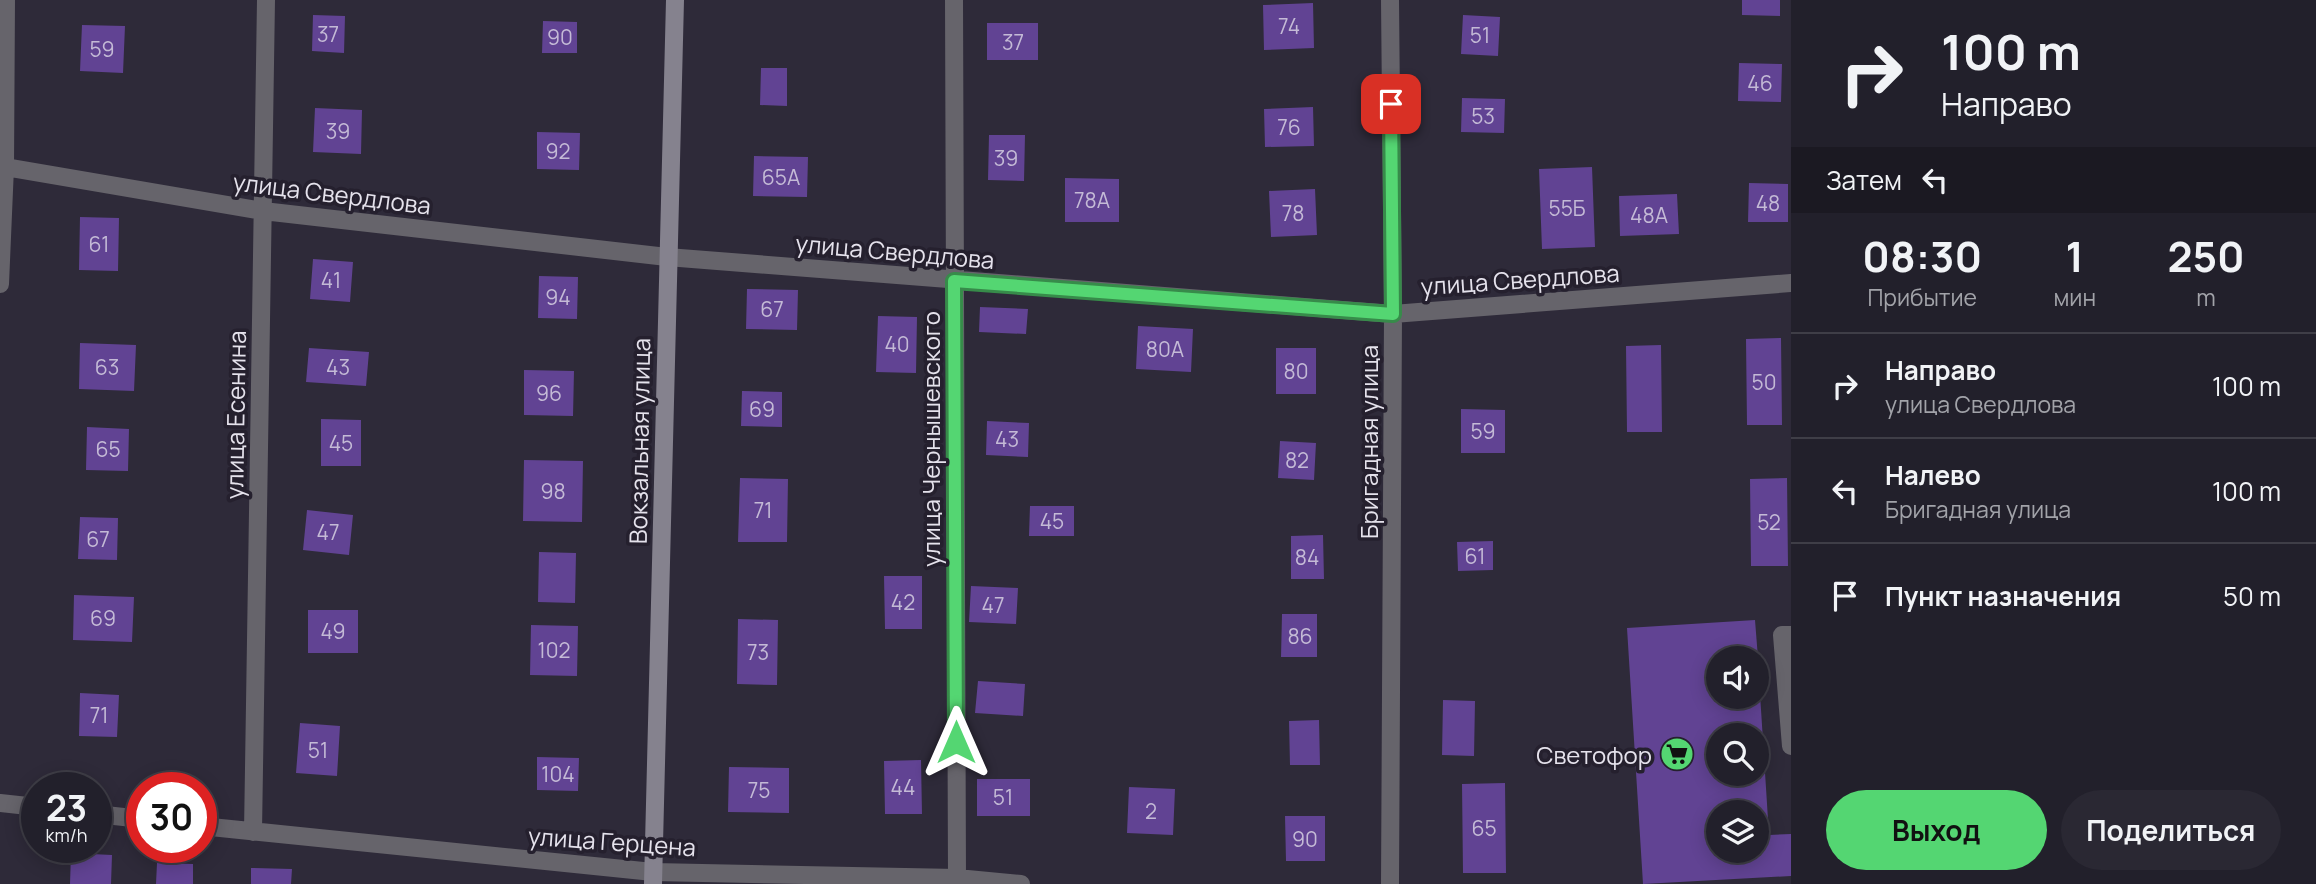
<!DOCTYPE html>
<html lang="ru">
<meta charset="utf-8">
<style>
:root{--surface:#22202b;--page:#2a2833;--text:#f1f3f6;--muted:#a2a3a9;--line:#3f3e47;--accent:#54d672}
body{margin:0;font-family:Manrope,sans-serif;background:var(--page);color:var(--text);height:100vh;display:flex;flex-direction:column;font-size:26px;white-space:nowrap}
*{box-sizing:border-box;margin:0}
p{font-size:23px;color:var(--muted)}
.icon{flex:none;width:38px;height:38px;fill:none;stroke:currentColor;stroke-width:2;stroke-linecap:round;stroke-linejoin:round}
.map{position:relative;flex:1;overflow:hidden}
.details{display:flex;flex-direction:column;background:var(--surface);width:525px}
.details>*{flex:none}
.hud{background:#22202b;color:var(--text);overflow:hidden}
.buttons{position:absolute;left:1706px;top:646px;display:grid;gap:14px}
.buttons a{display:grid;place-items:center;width:63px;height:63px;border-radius:50%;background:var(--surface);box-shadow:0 4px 18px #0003,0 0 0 2px var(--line);font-size:35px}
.speed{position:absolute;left:21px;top:772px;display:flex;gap:14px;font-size:35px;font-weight:700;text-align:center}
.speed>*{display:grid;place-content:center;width:91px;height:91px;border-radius:50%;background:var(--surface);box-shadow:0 4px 18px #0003,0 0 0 2px var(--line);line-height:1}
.speed small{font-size:18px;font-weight:400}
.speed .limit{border:10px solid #d22;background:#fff;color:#111}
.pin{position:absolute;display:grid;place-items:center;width:60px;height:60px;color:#fff;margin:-30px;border-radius:14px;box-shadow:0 4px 10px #0006}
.me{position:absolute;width:77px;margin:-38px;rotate:0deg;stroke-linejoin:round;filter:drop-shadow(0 0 5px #0008)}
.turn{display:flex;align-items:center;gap:24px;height:147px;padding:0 35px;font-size:32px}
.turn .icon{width:91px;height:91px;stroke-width:2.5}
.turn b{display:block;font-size:49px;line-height:60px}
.then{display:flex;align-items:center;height:66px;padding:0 35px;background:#0003;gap:14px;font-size:26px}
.eta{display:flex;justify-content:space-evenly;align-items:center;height:119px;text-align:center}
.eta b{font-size:42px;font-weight:700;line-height:49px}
.cta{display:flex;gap:14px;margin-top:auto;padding:14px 35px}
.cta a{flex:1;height:80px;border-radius:42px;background:var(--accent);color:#111;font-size:28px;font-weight:700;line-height:80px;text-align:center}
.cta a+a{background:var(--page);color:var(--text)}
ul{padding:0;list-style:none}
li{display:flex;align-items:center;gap:21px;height:105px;padding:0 35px;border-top:2px solid var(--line)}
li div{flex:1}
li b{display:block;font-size:26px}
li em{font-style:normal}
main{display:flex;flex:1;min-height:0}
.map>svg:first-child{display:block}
.building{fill:#614393;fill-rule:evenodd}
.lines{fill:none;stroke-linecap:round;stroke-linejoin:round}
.lane{stroke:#66646b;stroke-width:18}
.street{stroke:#66646b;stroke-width:18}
.secondary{stroke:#85828e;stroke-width:18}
.route-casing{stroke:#378b4a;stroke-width:18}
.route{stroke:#54d672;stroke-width:12}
.labels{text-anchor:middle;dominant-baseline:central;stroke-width:7;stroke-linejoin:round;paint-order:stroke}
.number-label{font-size:21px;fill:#c4bad6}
.street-label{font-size:24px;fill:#e5e2ec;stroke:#25202e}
.poi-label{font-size:24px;fill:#e5e2ec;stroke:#25202e;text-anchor:end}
</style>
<main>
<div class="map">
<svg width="1791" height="884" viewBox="0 0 1791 884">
<rect width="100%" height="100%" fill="#2e2a39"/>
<path class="building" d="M1742,0H1780V16L1742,15Z
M1313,3L1314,48L1264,50L1263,5Z
M313,15L345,16L344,53L312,51Z
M1463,15L1500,17L1498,56L1461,54Z
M543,21L577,22V53H542Z
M987,23H1038V60H987Z
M82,25L125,26L123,73L80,71Z
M1739,63L1782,64L1781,102L1738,101Z
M761,68H787V106L760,105Z
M1462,98L1505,99L1504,133L1461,132Z
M1313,107L1314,146L1265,147L1264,109Z
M315,108L362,110L361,154L313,152Z
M537,132L580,133L579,170L537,169Z
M989,135H1025L1024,181L988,180Z
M754,156L808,157L807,197L753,196Z
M1592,167L1595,247L1542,249L1539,169Z
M1065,178L1119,179V222H1065Z
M1749,183L1788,184V222H1748Z
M1315,189L1317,235L1271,237L1269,191Z
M1677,194L1679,234L1620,236L1619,196Z
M80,217L119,218L118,271L79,270Z
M313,259L353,262L350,302L310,299Z
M539,276L578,277L577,319L538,318Z
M747,289L798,290L797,330L746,329Z
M980,307L1028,309L1026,334L979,332Z
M878,316L917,317L916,373L876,372Z
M1138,326L1193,329L1191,372L1136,369Z
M1781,338L1782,425H1747L1746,339Z
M80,343L136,345L134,391L79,389Z
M1661,345L1662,432H1627L1626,346Z
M309,348L369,352L366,386L306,382Z
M1276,348H1316V394H1276Z
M524,370L574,371L573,416L524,415Z
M742,391L782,392V427L741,426Z
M1461,409L1505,410V453H1461Z
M321,419L361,420V466H321Z
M987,421L1029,423L1028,457L986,455Z
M87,427L129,429L128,471L86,470Z
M1280,441L1316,443L1314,480L1278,478Z
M524,460L583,461L582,522L523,521Z
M740,478L788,479L787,542H738Z
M1787,478L1788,566H1751L1750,479Z
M1030,506H1074V536H1029Z
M307,510L353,515L349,555L303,550Z
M80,517L118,518L117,560L78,559Z
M1323,535L1324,579H1291V536Z
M1493,541V570L1458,571L1457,542Z
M539,552L576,553L575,603L538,602Z
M884,576H922V629H885Z
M971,586L1018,588L1016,624L969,622Z
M74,595L134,597L132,642L73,640Z
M308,610H358V653H308Z
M1282,614H1317V657H1281Z
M738,619L778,620L777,685L737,684Z
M1755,620L1758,658H1718V696H1757V678H1759L1769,835L1791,834V876L1643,884L1627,628ZM1718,735H1757V774H1718ZM1718,812H1757V850H1718Z
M531,625L578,626L577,676L530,675Z
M978,681L1025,684L1023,716L975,713Z
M80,693L119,695L117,737L79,736Z
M1443,700L1475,701L1474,756L1442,755Z
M1319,720L1320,765H1290L1289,721Z
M300,723L340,726L337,776L296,773Z
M537,757L579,758L578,791L537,790Z
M921,760L922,814H885L884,761Z
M729,767L789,768V813L728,812Z
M977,779H1030V816H977Z
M1505,783L1506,873H1463L1462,784Z
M1129,787L1175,789L1173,835L1127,833Z
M1285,816H1325V861H1286Z
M71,853L112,855L111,884H70Z
M157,863L193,864V884H156Z
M251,868L292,869L291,884H251Z"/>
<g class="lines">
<path class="lane" d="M1791,635H1782L1791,746"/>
<path class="street" d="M954,0L957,878
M1390,0L1393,314L1390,884
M0,166L263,211L667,257L1393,314L1791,283
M0,284L5,167L6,0
M0,803L37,807
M96,814L142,819
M201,826L653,872L957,878L1021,884
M253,832L266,0"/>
<path class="secondary" d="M653,884L675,0"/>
</g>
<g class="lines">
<defs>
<path id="route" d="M956,742L954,281L1393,314L1391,104"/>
</defs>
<use href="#route" class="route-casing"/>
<use href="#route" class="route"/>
</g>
<defs>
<symbol id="supermarket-disc" viewBox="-11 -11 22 22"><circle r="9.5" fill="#54d672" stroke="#25202e"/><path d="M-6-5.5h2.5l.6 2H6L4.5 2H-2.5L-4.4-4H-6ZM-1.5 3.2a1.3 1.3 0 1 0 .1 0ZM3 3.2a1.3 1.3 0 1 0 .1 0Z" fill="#111"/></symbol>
</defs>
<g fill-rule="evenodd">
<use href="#supermarket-disc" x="1658" y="735" width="38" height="38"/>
</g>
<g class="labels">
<g class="number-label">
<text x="1289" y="26">74</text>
<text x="328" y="34">37</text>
<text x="1480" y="35">51</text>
<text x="560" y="37">90</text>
<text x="1013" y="42">37</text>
<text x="102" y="49">59</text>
<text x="1760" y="83">46</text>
<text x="1483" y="116">53</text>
<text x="1289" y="127">76</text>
<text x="338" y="131">39</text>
<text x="558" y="151">92</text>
<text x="1006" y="158">39</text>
<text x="781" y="177">65А</text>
<text x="1092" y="200">78А</text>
<text x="1768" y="203">48</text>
<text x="1567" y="208">55Б</text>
<text x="1293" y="213">78</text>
<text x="1649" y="215">48А</text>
<text x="99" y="244">61</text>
<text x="331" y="280">41</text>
<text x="558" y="297">94</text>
<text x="772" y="309">67</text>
<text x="897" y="344">40</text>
<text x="1165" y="349">80А</text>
<text x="107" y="367">63</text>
<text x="338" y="367">43</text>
<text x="1296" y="371">80</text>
<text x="1764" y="382">50</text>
<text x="549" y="393">96</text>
<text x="762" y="409">69</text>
<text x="1483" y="431">59</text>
<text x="1007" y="439">43</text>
<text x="341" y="443">45</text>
<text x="108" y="449">65</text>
<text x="1297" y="460">82</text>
<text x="553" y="491">98</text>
<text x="763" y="510">71</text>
<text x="1052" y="521">45</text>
<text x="1769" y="522">52</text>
<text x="328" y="532">47</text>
<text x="98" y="539">67</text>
<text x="1475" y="556">61</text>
<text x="1307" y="557">84</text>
<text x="903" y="602">42</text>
<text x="993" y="605">47</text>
<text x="103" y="618">69</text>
<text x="333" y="631">49</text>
<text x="1300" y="636">86</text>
<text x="554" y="650">102</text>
<text x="758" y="652">73</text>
<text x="99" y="715">71</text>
<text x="318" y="750">51</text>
<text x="558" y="774">104</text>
<text x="903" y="787">44</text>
<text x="759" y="790">75</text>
<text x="1003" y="797">51</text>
<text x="1151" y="811">2</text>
<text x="1484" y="828">65</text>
<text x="1305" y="839">90</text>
</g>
<g class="street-label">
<text transform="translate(332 193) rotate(7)">улица Свердлова</text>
<text transform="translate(895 251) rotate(5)">улица Свердлова</text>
<text transform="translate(1520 279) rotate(-4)">улица Свердлова</text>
<text transform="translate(235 415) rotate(-89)">улица Есенина</text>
<text transform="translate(930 439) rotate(-90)">улица Чернышевского</text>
<text transform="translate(639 441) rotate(-89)">Вокзальная улица</text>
<text transform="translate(1368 442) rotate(-90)">Бригадная улица</text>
<text transform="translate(612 841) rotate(4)">улица Герцена</text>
</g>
<g class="poi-label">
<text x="1652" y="754">Светофор</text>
</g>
</g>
</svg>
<div class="buttons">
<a><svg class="icon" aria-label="sound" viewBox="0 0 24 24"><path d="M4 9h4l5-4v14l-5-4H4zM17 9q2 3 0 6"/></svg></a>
<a><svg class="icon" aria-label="search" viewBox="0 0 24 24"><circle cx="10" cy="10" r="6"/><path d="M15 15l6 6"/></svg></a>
<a><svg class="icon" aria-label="layers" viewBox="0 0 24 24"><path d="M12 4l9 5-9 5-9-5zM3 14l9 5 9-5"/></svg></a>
</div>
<div class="speed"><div>23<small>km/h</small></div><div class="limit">30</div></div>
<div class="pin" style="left:1391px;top:104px;background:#d93025"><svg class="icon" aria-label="arrive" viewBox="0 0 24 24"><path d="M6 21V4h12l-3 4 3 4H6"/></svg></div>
<svg class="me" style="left:956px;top:742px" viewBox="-20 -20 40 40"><path d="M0-17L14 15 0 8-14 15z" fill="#54d672" stroke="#fff" stroke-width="4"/></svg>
</div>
<section class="details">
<div class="hud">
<div class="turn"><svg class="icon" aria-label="right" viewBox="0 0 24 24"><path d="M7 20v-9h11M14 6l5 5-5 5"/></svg><div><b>100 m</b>Направо</div></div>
<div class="then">Затем<svg class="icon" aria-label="left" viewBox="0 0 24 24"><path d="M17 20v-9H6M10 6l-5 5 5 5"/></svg></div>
</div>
<div class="eta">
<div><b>08:30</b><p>Прибытие</p></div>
<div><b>1</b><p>мин</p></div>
<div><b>250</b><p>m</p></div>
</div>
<ul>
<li><svg class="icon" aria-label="right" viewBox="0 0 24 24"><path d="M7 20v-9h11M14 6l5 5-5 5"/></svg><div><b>Направо</b><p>улица Свердлова</p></div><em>100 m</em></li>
<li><svg class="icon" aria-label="left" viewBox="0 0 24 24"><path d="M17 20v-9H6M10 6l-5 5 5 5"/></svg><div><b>Налево</b><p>Бригадная улица</p></div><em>100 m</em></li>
<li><svg class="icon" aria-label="arrive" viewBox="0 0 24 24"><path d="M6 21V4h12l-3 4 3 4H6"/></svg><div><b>Пункт назначения</b></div><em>50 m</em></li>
</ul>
<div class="cta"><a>Выход</a><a>Поделиться</a></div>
</section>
</main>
